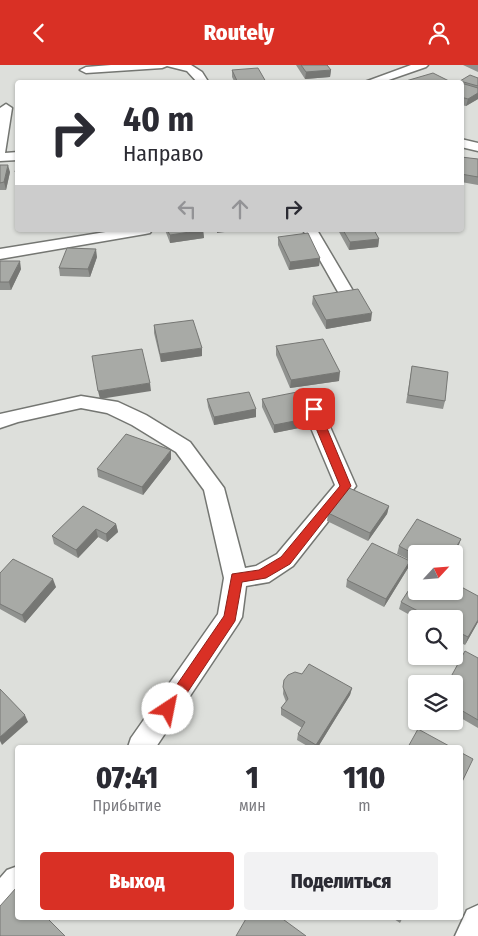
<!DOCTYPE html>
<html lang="ru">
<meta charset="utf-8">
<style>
:root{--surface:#fff;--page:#f2f2f3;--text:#2b2b33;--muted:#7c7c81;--accent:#d93025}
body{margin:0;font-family:"Fira Sans Condensed",sans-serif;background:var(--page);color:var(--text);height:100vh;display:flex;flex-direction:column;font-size:19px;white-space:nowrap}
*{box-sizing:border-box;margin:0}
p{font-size:16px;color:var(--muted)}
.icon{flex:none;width:28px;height:28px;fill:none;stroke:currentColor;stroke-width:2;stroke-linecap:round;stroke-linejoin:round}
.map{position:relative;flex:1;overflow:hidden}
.panel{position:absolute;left:15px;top:680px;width:448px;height:175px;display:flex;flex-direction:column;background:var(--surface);border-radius:5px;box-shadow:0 1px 4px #0004}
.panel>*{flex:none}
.top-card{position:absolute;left:15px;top:15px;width:449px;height:152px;border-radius:5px;box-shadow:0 1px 4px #0004;background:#fff;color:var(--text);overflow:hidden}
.needle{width:32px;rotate:64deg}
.tools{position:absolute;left:408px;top:480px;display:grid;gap:10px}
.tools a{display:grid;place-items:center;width:55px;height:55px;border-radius:5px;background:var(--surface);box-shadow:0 1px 4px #0004;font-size:25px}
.pin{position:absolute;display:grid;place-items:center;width:42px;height:42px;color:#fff;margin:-21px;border-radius:10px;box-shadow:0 2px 8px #0006}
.me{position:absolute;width:55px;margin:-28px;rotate:34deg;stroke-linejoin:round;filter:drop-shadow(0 0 4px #0008)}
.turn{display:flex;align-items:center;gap:18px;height:105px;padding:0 25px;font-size:22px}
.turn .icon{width:65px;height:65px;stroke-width:2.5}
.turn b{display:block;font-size:35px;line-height:42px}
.lanes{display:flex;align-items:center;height:48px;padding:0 25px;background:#0003;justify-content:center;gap:25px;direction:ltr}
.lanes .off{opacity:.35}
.eta{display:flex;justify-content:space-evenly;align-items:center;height:85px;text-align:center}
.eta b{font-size:30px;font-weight:800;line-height:35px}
.action{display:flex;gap:10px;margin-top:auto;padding:10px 25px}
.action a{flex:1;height:58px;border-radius:5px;background:var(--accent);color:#fff;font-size:20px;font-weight:800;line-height:58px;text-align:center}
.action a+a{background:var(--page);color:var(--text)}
header{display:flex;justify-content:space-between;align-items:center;height:65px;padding:0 25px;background:var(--accent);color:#fff;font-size:22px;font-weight:800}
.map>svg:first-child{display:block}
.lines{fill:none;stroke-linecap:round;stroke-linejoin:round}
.street-casing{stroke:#747672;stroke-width:3}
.street{fill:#fff;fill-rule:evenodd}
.wall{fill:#90928f}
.shaded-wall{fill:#767774}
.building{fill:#a8aaa6;stroke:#767774}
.route{fill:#d93025;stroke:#8d1f18}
</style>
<header><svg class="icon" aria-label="back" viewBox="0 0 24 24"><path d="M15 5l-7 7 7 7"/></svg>Routely<svg class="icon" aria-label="person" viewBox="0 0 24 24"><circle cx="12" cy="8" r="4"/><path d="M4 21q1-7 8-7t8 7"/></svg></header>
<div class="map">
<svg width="478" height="871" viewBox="0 0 478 871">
<rect width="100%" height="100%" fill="#dddfdb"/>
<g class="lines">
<defs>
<path id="street" d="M111,0H191L202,7L209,18H198L187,6L167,1L162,3L86,8L80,5L86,2Z
M411,0H428L426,2L380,18H362Z
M6,39L12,43L5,88L18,87V95L0,96V43Z
M461,74L478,78V86L461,82Z
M118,165H152L150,168L145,169L0,194V184Z
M303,165H317L356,231L354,234H342Z
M81,331L118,337L146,350L190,377L224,423L245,503L256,501L277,489L335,420L303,344L306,339L313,338L320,339L356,421L293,501L269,517L246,521L242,552L238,559L156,682H128L131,673L218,549L224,513L204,425L176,387L132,360L107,348L81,343L18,357L0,363V349Z
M18,801V839L11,846L0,850V813L7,805Z
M478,840V871H455L467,845Z"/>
</defs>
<use href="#street" class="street-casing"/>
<use href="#street" class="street"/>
</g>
<path class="wall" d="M296,0H327L331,5L330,12L305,14Z
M463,0H478V7Z
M232,5L266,18H235L232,12Z
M478,13V34L466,41L461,40V18H460V16Z
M461,92L478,94V120L461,117Z
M18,96V114H17L15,107Z
M0,100L10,107L6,125H0Z
M165,165H203L204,173L170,178Z
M338,165H374L379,174L378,182L349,185Z
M278,172L320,193L319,201L289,205L278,180Z
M97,192L90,212L60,211L59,203Z
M0,196L21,204L11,225H0Z
M313,231L371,256L326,264L312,239Z
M154,260L202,291L161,297L154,268Z
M276,281L339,316L290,323L276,290Z
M412,301L445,336L443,344L406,338Z
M207,334L256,344V352L214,360L208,342Z
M262,334L309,361L274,368L262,342Z
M171,394L143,430L98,412L97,404Z
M389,441L387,449L368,476L327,456L328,448Z
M116,459L118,467L107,477L98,472L78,493L54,479L52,471Z
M461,474L458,482L416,489V498L397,489L399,481Z
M410,496L408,503L384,542L346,522L347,515Z
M0,508L56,522L25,558L0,544Z
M401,537L478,557L465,580L454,574V554H417L399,544Z
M478,593V663L454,649V619Z
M284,615L352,623L350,630L318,682H309L297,675L298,669L302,663L281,650V643L286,637L283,629Z
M391,852H403L400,858Z"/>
<path class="shaded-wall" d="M331,5L330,12L305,14L306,7Z
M478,28V34L466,41L468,34Z
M8,100L10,107L6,125L4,117Z
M203,165L204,173L170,178V170Z
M217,165H240L217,168Z
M379,174L378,182L349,185L350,177Z
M96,184L97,192L90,212L88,204Z
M320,193L319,201L289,205L290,197Z
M20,196L21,204L11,225L9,217Z
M372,248L371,256L326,264V255Z
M202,283V291L161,297L160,289Z
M340,307L339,316L290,323L291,315Z
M150,318L151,326L100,334L98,326Z
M256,344V352L214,360V352Z
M310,353L309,361L274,368V360Z
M171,385V394L143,430L142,422Z
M389,441L387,449L368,476L370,468Z
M116,459L118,467L107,477L106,469Z
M96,464L98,472L78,493L76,485Z
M461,474L458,482L454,490V489H452Z
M410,496L408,503L384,542L386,534Z
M53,514L56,522L25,558L22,550Z
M478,555V557L465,580L468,572Z
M352,623L350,630L318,682H316V680Z
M25,650L28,657L2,680L0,676V672Z"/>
<path class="building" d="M301,0H327L331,5L306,7Z
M258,3L266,17L238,18L232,5Z
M433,8L449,16L444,18H399Z
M470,10L478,13V21L460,16Z
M461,18L478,23V28L468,34L461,32Z
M461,92L478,94V112L461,109Z
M18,96V107H15Z
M0,100H8L4,117L0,118Z
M167,165H203L170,170Z
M343,165H374L379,174L350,177Z
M308,168L320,193L290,197L278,172Z
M67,183L96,184L88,204L59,203Z
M0,196H20L9,217H0Z
M358,224L372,248L326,255L313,231Z
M193,255L202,283L160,289L154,260Z
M323,274L340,307L291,315L276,281Z
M142,284L150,318L98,326L92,291Z
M412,301L448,307L445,336L408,330Z
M249,327L256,344L214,352L207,334Z
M297,327L310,353L274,360L262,334Z
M126,369L171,385L142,422L97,404Z
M347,422L389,441L370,468L328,448Z
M83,441L116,459L106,469L96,464L76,485L52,471Z
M417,454L461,474L452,489H416V490L399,481Z
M372,478L410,496L386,534L347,515Z
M13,494L53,514L22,550L0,539V508Z
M416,514V526H454V518L478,531V555L468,572L454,565V554H433L401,537Z
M465,586L478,593V655L454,641V619H447Z
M309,599L352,623L316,680L298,669L305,657L281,643L288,634L283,622L284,615L288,610L295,607L302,609Z
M0,624L25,650L0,672Z
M418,664L451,682H408Z
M460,687L473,694L460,721Z
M16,823L18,824V852H46L65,871H0V841Z
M247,852H280L306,871H236Z"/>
<path class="route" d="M314,341L319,344L351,421L290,499L266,513L242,517L235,556L173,649L168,651L163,649L161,644L163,640L224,551L232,509L259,505L281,492L340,421L308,344Z"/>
</svg>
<div class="tools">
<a><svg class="needle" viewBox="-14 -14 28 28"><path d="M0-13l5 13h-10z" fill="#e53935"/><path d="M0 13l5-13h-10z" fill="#7c7c81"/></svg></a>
<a><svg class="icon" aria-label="search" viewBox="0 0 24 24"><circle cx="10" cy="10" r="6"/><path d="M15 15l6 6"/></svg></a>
<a><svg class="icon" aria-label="layers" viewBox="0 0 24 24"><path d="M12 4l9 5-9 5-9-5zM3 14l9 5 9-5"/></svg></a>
</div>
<div class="pin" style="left:314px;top:344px;background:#d93025"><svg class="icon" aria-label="arrive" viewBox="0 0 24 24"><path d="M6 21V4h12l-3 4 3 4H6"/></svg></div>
<svg class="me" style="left:168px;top:644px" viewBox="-20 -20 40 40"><circle r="19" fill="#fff"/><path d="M0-13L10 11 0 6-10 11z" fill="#d93025"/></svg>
<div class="top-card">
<div class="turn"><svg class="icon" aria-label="right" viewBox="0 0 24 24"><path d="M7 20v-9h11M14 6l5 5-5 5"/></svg><div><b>40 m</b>Направо</div></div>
<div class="lanes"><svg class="icon off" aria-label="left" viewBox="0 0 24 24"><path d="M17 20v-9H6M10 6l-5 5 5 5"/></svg><svg class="icon off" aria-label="ahead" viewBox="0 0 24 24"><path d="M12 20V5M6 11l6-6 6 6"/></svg><svg class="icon" aria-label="right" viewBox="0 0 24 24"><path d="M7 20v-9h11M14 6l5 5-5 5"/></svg></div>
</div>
<section class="panel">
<div class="eta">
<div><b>07:41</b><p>Прибытие</p></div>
<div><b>1</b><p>мин</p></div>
<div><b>110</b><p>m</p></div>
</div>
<div class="action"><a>Выход</a><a>Поделиться</a></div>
</section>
</div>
